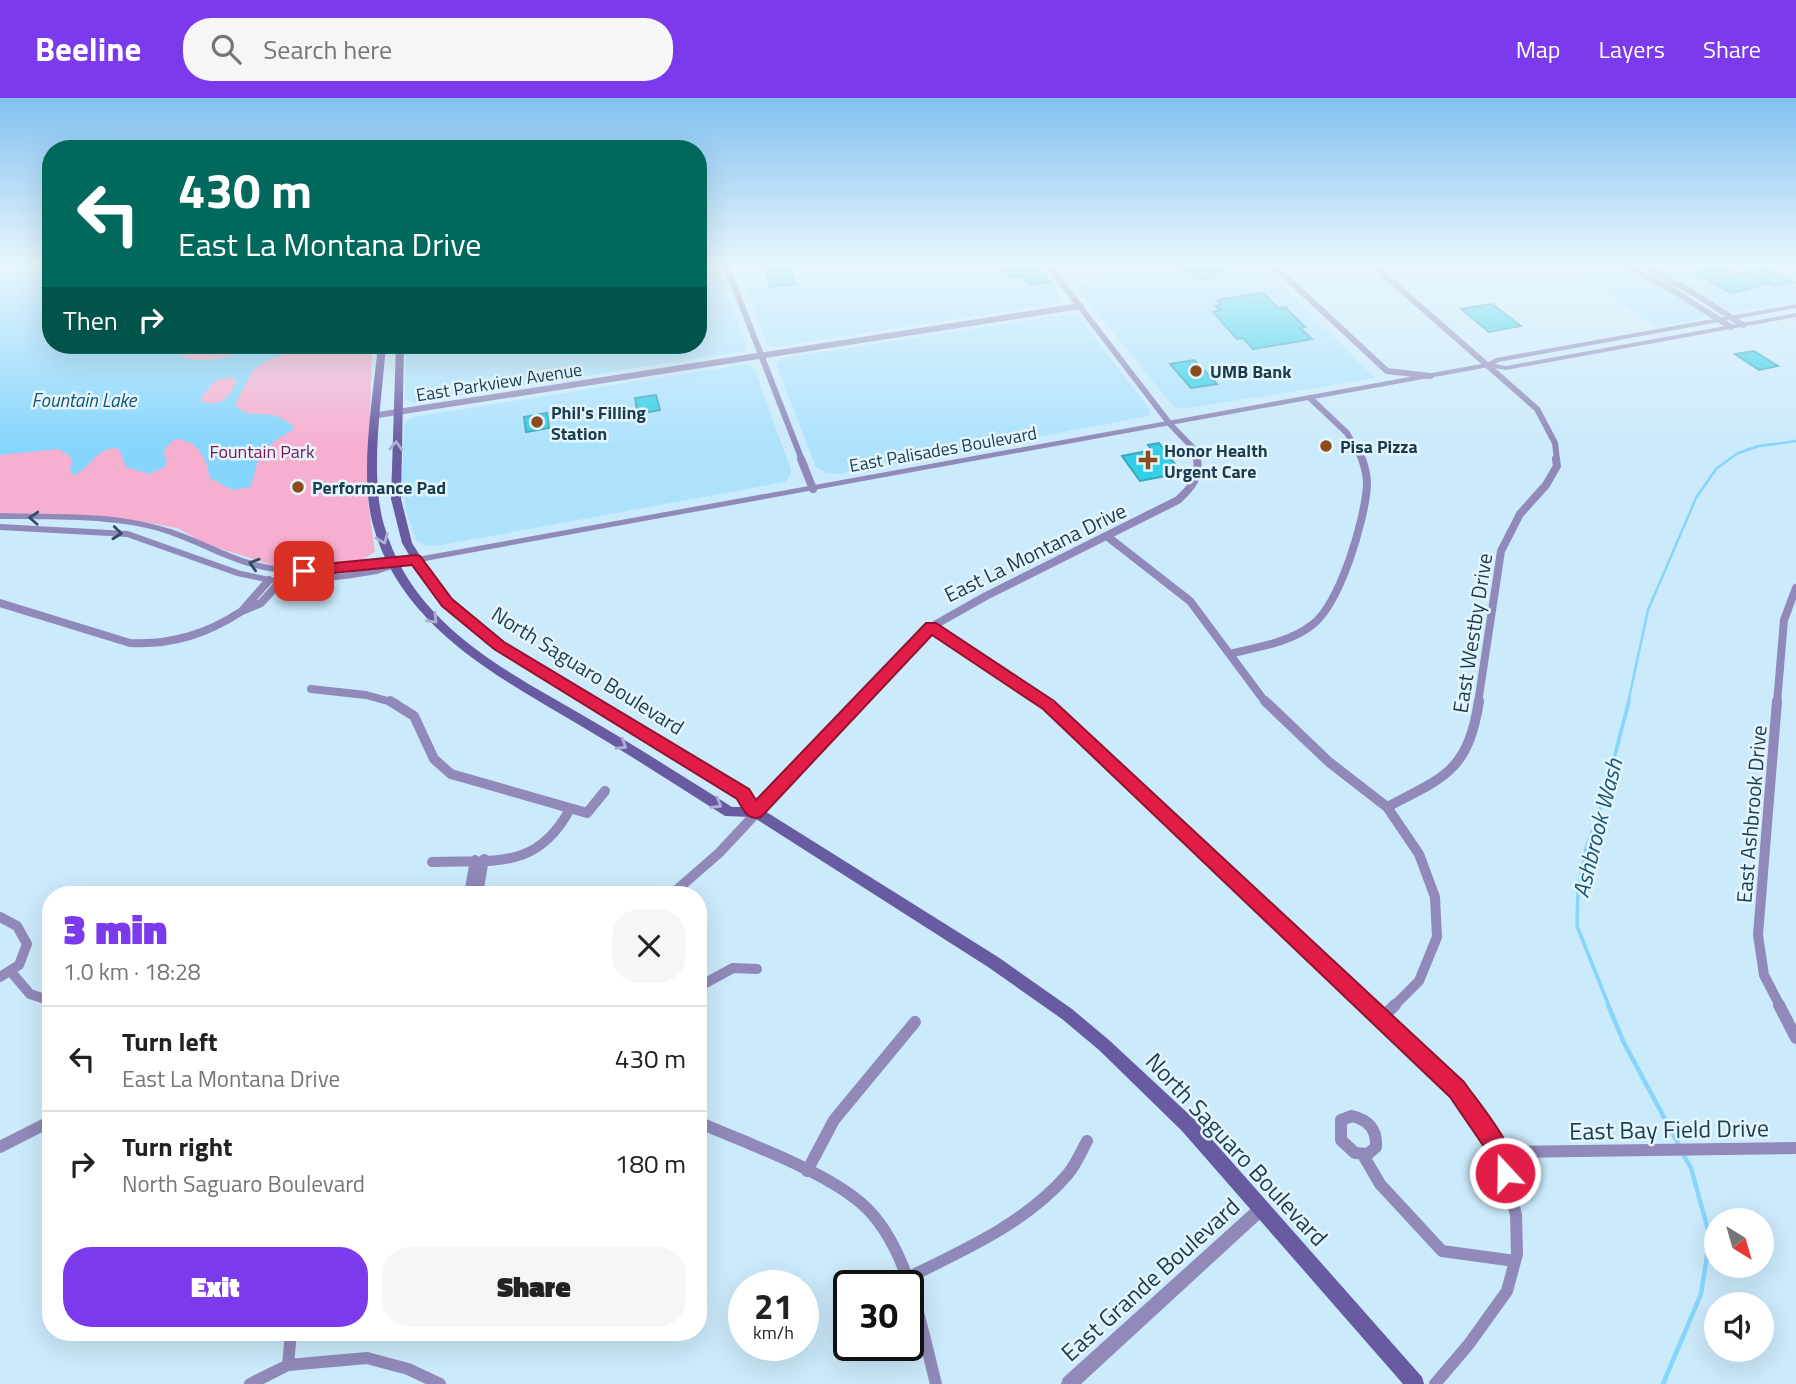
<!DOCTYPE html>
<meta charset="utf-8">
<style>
:root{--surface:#fff;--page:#f6f6f6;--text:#222;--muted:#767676;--line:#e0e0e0;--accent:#7c3aed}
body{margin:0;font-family:"Titillium Web",sans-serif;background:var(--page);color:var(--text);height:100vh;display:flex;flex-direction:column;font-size:26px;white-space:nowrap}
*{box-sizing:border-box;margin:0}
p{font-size:23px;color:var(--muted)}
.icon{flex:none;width:38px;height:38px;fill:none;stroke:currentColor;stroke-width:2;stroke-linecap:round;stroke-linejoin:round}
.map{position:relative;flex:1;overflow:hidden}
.sheet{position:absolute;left:42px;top:788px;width:665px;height:455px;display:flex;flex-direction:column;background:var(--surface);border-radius:28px;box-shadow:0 7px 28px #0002}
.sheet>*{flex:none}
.banner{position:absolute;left:42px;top:42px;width:665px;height:214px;border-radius:28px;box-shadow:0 7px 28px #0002;background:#00695c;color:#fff;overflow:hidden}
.needle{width:46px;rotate:143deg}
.controls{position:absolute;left:1704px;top:1110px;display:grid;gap:14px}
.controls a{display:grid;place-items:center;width:70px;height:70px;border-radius:50%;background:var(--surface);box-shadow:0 7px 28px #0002;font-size:35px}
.speed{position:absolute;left:728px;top:1172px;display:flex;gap:14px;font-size:35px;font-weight:700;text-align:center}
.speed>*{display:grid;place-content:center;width:91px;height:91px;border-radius:50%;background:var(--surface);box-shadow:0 7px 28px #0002;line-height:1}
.speed small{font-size:18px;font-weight:400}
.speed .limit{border:4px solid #111;border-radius:10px;background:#fff;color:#111}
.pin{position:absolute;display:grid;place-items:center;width:60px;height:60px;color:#fff;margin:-30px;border-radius:14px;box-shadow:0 4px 10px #0006}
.me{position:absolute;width:77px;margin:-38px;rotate:339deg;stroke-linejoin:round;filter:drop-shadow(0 0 5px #0008)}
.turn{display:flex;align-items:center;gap:24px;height:147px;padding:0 21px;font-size:32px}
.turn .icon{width:91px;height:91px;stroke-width:2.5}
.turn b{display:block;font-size:49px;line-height:60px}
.then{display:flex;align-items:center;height:66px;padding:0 21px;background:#0003;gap:14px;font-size:26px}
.round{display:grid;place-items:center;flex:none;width:74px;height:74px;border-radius:28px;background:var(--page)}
.head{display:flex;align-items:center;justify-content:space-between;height:119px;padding:0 21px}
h1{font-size:42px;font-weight:800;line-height:52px;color:var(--accent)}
.action{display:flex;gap:14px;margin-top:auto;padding:14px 21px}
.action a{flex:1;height:80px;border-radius:28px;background:var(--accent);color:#fff;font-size:28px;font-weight:800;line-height:80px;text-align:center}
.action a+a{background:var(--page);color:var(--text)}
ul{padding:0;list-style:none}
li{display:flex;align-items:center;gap:21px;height:105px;padding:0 21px;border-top:2px solid var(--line)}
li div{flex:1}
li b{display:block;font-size:26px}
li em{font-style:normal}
header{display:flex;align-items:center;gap:42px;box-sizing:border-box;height:98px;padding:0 35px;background:var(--accent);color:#fff}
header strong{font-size:33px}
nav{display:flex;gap:38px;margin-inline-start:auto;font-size:24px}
.search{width:490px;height:63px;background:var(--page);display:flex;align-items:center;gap:18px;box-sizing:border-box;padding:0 24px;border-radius:28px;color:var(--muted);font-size:26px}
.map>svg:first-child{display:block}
.built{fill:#ade2fd}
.green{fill:#f6afce}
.water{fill:#86d5fc;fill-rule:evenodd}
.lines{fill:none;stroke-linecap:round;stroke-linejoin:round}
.stream-far2{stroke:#86d5fc;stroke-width:2.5}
.stream-far1{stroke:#86d5fc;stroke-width:3.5}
.stream{stroke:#86d5fc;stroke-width:4.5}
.building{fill:#31cfe8;stroke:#3ba7ba;stroke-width:2}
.minor-far3{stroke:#9089b9;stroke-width:6}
.minor-far2{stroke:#9089b9;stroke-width:8}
.minor-far1{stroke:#9089b9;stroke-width:10}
.minor{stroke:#9089b9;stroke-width:12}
.tertiary{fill:#9089b9;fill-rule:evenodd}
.secondary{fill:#695ba1;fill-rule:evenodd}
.oneway{stroke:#adb0d4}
.oneway2{stroke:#324c63}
.route{fill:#e11d48;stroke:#92132f;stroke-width:2}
.poi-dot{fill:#8d4a1c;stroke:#e5f5fd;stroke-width:2.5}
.labels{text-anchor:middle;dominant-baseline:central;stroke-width:5;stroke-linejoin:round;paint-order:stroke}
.far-poi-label{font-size:18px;font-weight:bold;fill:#1a3d4e;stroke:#e5f5fd;text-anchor:start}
.far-street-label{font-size:18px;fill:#1a3d4e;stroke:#e5f5fd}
.far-park-label{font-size:18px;fill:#7f1452;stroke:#e5f5fd}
.far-water-label{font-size:19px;font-style:italic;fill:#175671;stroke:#e5f5fd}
.street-label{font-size:21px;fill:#1a3d4e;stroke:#e5f5fd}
.water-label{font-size:23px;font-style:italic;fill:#175671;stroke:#e5f5fd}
.near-street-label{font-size:24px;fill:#1a3d4e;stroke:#e5f5fd}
</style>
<header>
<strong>Beeline</strong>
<div class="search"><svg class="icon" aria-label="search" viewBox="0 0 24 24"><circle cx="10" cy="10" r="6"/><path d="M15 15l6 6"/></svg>Search here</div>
<nav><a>Map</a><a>Layers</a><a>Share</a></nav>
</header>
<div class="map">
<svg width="1796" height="1286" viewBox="0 0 1796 1286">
<rect width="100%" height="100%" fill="#cbeafb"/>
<path class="built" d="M698,167H717L746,248L743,253L413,305L405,301L406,247H698Z
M737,167H1038L1063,202L1058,205L774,249L767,246Z
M1104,167H1260L1375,280L1183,311L1174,309L1074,186L1115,181Z
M1660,167H1796V204L1733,214L1652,169Z
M1625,170L1678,199L1703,215L1705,220L1657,229L1582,178Z
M1071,216L1078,218L1150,312L1149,318L838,376L826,375L816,369L776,266L782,260Z
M747,266L754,270L791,372V377L785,384L436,448L424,447L416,442L406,413L402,382L404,327L412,319Z"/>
<path class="green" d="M0,167H51V247H372L368,404L375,454L358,464L300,470L275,468L206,446L177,430L133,422L0,415Z"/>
<path class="water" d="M16,167L51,171V247H173C180,267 209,263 226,259C235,257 242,249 251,247C263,245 278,247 290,247L291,252L261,266L252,274L235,306C243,320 259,314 272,317C279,319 286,323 292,327L294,331C261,351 260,352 251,389L232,392L210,380C206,360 199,342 175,341L165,350L164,358L167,362L165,369L149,376L126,369L119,351C98,346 91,371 74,377L70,373L72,360L59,351L0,357V172ZM229,279L237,282C229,299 223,310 201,303V299L215,283Z"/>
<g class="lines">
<path class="stream-far2" d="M1628,605L1648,512L1696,400L1716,371L1738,355L1759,348L1796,343"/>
<path class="stream-far1" d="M1609,908L1577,828L1578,792L1586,751L1604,699L1629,603"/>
<path class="stream" d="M1608,907L1624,945L1680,1049
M1663,1286L1701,1196L1710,1139L1691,1070L1683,1056"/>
</g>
<path class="building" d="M788,167L796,186L770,189L763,168Z
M1024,167H1036L1050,184L1030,187L1022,178L1010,180L1003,170Z
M1173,167H1234L1203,181Z
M1721,167L1737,176L1766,171L1793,184L1774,188L1769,185L1734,195L1727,193L1695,174Z
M1263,195L1278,210L1285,209L1305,229L1300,230L1312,241L1253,251L1243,240L1237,241L1213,214L1220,212L1215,208L1221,207L1217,202Z
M1492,206L1521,228L1489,234L1461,211Z
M1754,253L1765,260L1778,268L1759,272L1735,256Z
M1194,262L1204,272L1217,286L1191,290L1170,266Z
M656,297L660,312L638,316L635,300Z
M547,315L549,330L526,334L524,319Z
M1159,345L1175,366L1169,367L1176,376L1140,383L1122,358L1152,352L1148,347Z"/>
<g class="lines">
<path class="minor-far3" d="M726,167L802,362
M1048,167L1170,326L1193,350L1198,362
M1273,167L1387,273L1431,278
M1373,167L1537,311L1555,345L1557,362
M1624,167L1671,191L1731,229
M1642,167L1695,196L1743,227
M1310,300L1347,335L1362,362
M378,317L1081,208"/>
<path class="minor-far2" d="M801,361L813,391
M1108,439L1190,503L1266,605
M269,482L242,513L261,505L280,484
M0,505L130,545C172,547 207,536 242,513
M931,529L1045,605
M1230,556C1257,549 1289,545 1312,527C1340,506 1365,422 1367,387C1367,378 1365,369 1362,361
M311,591L366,597L395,605
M860,605L931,529L986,498L1178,402C1191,390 1200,380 1197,361
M1478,605L1501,453L1520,416L1546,387L1557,368L1556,361
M1777,605L1784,522L1796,490"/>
<path class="minor-far1" d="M390,603L414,618L434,661L451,676L587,715L605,693
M1043,603L1369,908
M1265,603L1329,664L1387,709L1419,756L1435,799L1437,839L1419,883L1394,908
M1777,603L1758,837L1764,877L1780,908
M1387,709C1445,679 1468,673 1479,603
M432,764C493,761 536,774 570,711
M469,796L475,762
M478,796L484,761
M672,796L719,755L861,603
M0,819L17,828L27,846L19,867L0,879
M12,875L30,896L51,903
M698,889L733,870L757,871"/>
<path class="minor" d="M1367,907L1457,991L1500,1054L1516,1117L1517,1156L1507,1193L1469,1246L1435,1286
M1779,907L1796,940
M1382,920L1395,907
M1352,1018C1369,1022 1377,1032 1376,1049L1368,1056L1355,1055L1341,1042V1022Z
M698,1024C746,1045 823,1072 861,1105C908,1145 921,1229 936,1286
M0,1049L51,1023
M1500,1054L1796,1050
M1363,1057L1380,1086L1442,1153L1515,1163
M807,1073L834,1022L915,924
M907,1180C964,1152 1026,1125 1068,1076C1076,1066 1081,1054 1087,1043
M288,1267L291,1234
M250,1286L288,1267L367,1260L408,1271L440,1286"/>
<path class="tertiary" d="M1796,206V210L1498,264L1495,266L1506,268L1796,215V219L1506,272L1489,269L403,467L377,476L346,481L280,487L237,478L127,439L0,432V426L128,433L241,473L280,481L346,475L382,468C346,467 311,478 276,474C232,469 196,443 155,432C104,419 51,422 0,421V415C53,417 108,413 160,428C200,438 236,464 277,468C299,470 320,468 341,465C358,463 378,459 395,463L1487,265L1496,260Z
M1262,1103L1267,1105L1269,1110L1267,1115L1081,1286H1061L1063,1280L1257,1105Z"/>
<path class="secondary" d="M378,247H386C382,301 369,376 384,427C413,530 511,575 596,625C642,652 687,681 732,709H744L738,700L495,551L464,527L433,497L402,445L391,401L396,247H404L401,401L412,445L441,491L472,521L503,545L748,692L760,710L998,859L1072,911L1109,942L1194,1021L1422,1279L1424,1286H1403L1182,1033L1099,952L1062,921L988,869L753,719L725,718C679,689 633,659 586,631C500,580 401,530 373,427C359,375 373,301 378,247Z"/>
</g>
<defs><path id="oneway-chevron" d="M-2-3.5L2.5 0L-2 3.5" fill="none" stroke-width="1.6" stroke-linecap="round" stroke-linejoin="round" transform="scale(1.75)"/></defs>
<g class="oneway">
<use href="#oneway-chevron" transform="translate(396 348) rotate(-87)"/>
<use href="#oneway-chevron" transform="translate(383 441) rotate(69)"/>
<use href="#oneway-chevron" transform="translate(433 521) rotate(46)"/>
<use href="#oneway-chevron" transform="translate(622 647) rotate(31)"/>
<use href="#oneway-chevron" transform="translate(717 706) rotate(31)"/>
</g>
<g class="oneway2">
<use href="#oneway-chevron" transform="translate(34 420) rotate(-177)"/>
<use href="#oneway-chevron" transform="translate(117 435) rotate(6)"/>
<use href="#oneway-chevron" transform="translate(254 466) rotate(-163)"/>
</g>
<linearGradient id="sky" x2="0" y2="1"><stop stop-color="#81c1f0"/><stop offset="0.48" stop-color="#e8f6fd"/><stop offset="1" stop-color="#e8f6fd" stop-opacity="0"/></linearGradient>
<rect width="1796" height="347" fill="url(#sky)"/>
<path class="route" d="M416,457L420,458L452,501L504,544L749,691L756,702L926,525H936L1054,603L1464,984C1479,1006 1524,1056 1513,1082L1505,1086L1498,1082L1491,1059L1450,999L1043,611L932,537L761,719C748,724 743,711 737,701L494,551L442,508L412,467L304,478L297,473L304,468Z"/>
<g class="poi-dot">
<circle cx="1196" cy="273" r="7"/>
<circle cx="537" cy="324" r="7"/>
<circle cx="1326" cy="348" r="7"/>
<path d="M1144.5 351.5h7v7h7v7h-7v7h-7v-7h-7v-7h7z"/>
<circle cx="298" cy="389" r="7"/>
</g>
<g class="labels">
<g class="far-poi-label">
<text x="1210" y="273">UMB Bank</text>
<text x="551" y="314">Phil's Filling<tspan x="551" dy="21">Station</tspan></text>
<text x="1340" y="348">Pisa Pizza</text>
<text x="1164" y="352">Honor Health<tspan x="1164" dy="21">Urgent Care</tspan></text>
<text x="312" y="389">Performance Pad</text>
</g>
<g class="far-street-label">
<text transform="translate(499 284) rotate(-9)">East Parkview Avenue</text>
<text transform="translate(943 351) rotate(-10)">East Palisades Boulevard</text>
</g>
<g class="far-park-label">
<text x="262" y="353">Fountain Park</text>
</g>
<g class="far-water-label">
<text x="84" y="301">Fountain Lake</text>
</g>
<g class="street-label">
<text transform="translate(1035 454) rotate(-26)">East La Montana Drive</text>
<text transform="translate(1472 535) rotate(-81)">East Westby Drive</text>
<text transform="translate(588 572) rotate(32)">North Saguaro Boulevard</text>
<text transform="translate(1751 716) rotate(-85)">East Ashbrook Drive</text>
</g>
<g class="water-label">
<text transform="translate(1597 730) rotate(-76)">Ashbrook Wash</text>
</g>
<g class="near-street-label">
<text transform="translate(1669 1031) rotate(-1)">East Bay Field Drive</text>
<text transform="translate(1237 1051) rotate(47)">North Saguaro Boulevard</text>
<text transform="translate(1150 1181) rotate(-42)">East Grande Boulevard</text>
</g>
</g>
</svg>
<div class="controls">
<a><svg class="needle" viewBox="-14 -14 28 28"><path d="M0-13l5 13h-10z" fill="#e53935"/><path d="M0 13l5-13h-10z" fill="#767676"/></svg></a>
<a><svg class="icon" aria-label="sound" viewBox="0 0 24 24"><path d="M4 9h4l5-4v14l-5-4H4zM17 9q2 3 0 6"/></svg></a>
</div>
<div class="speed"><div>21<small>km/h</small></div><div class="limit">30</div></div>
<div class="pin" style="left:304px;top:473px;background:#d93025"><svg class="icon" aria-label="arrive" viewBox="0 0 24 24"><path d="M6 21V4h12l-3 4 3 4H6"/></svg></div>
<svg class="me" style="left:1505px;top:1075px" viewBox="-20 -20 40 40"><circle r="17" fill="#e11d48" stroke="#fff" stroke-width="3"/><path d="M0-11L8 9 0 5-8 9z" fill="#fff"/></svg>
<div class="banner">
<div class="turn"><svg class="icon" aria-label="left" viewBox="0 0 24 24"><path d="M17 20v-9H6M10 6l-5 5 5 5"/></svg><div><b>430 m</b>East La Montana Drive</div></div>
<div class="then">Then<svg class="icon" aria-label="right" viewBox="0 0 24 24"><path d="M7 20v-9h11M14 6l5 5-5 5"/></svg></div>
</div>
<section class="sheet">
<div class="head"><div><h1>3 min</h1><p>1.0 km · 18:28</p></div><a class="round"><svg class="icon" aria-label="close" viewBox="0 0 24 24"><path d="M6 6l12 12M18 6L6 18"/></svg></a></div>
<ul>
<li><svg class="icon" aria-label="left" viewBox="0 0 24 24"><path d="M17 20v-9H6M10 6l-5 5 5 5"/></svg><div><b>Turn left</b><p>East La Montana Drive</p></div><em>430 m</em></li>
<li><svg class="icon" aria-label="right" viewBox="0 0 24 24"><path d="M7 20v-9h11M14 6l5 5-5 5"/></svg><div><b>Turn right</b><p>North Saguaro Boulevard</p></div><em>180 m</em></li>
</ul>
<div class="action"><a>Exit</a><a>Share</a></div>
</section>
</div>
